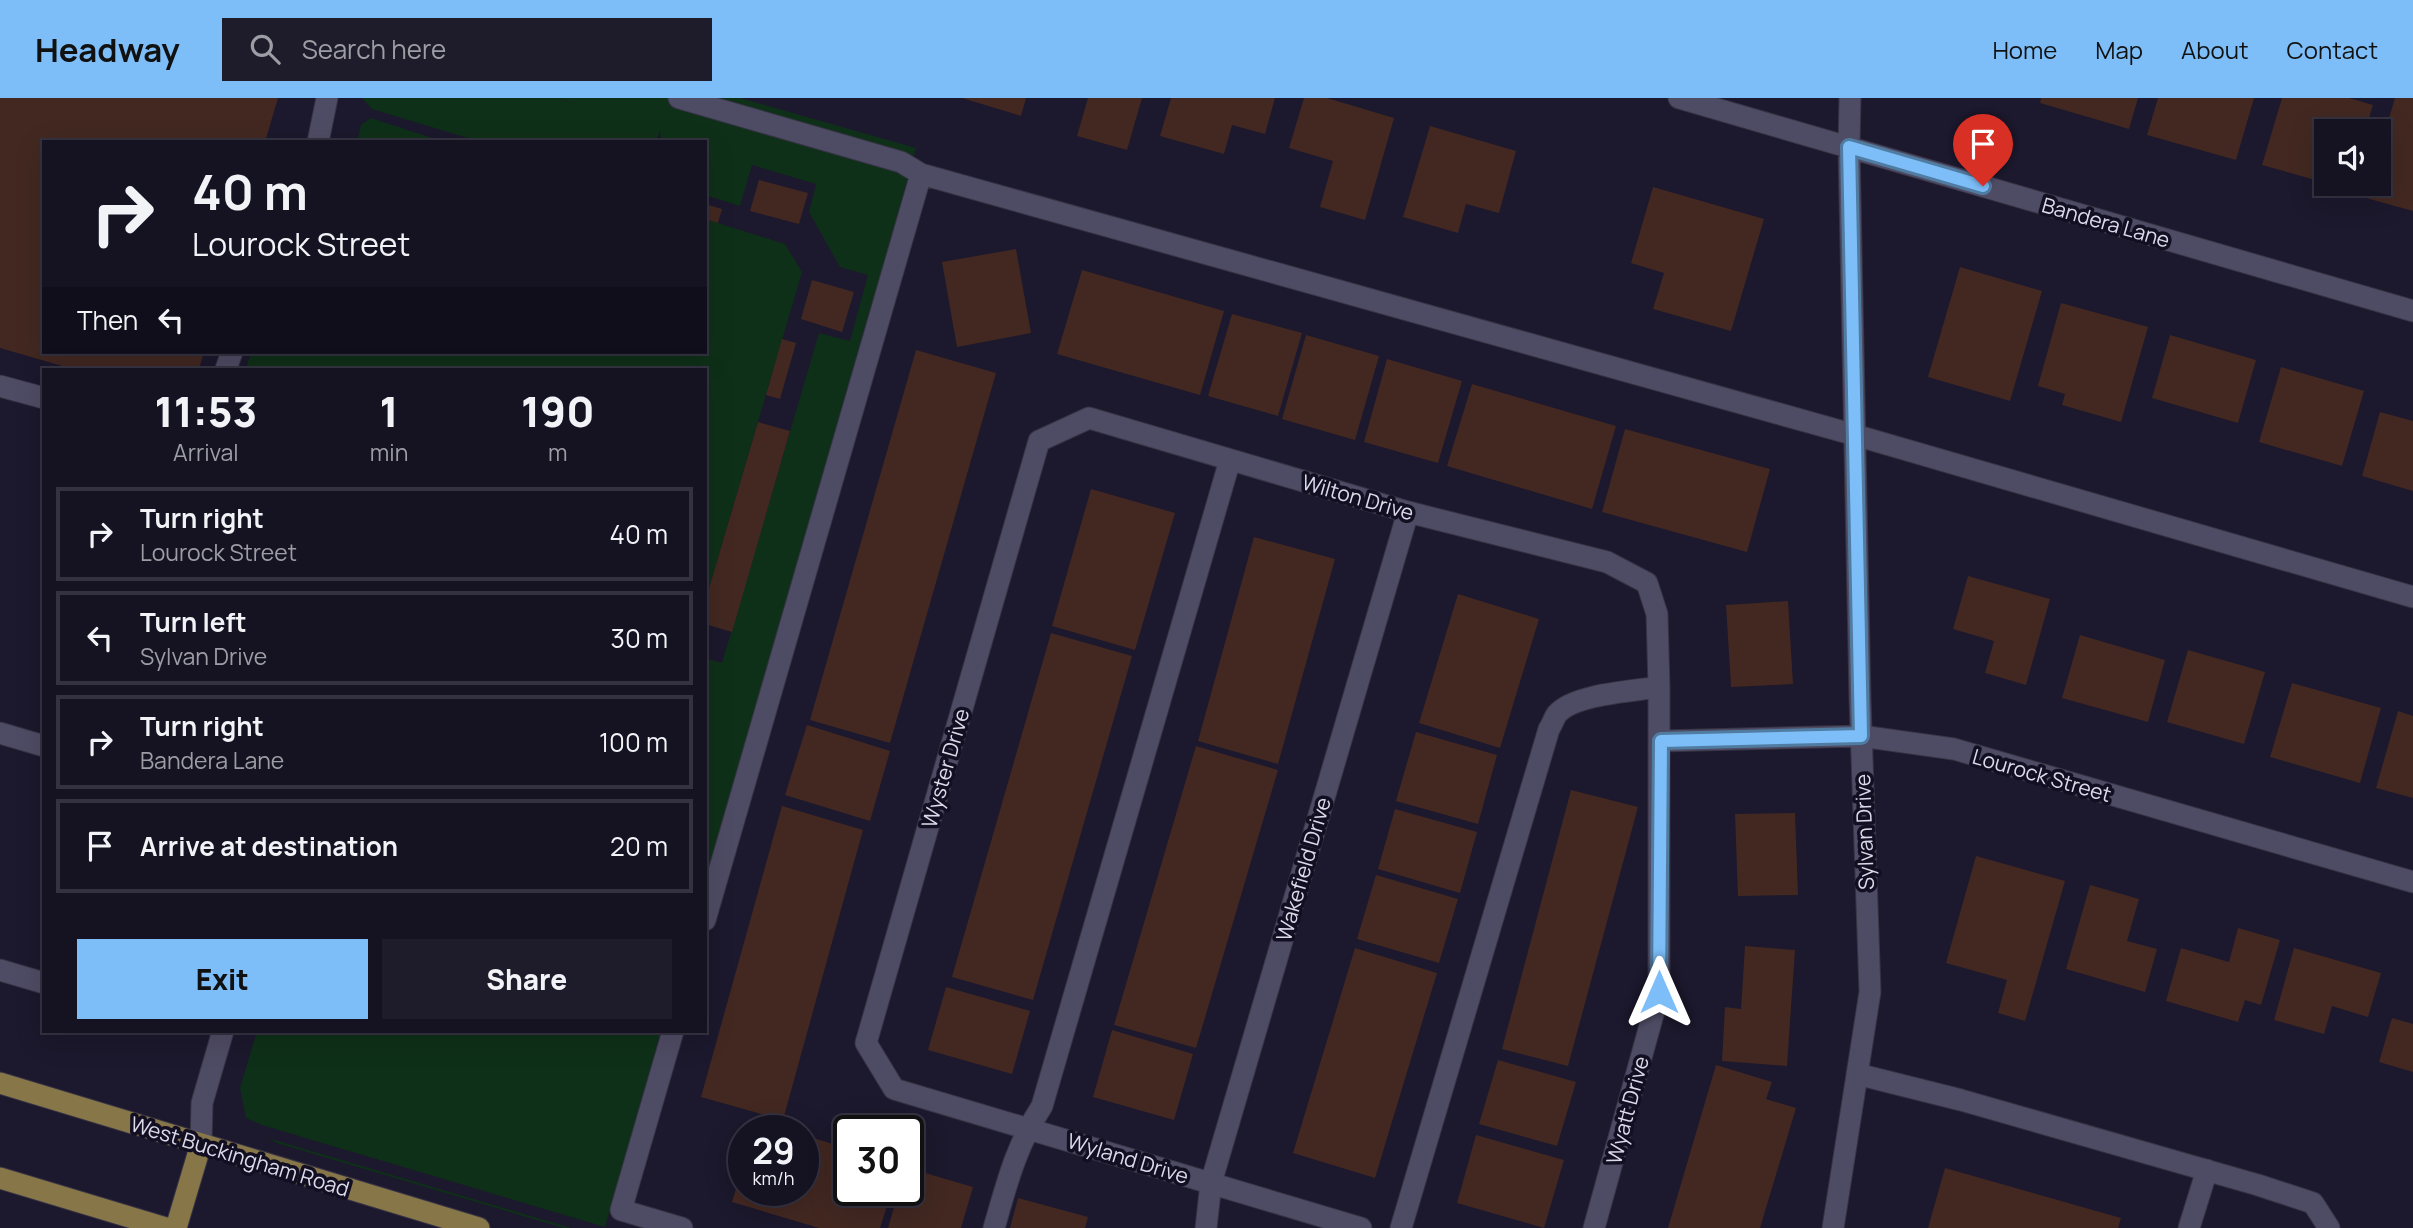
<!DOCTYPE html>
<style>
:root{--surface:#151222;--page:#1e1b2a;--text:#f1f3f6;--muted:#9d9ea5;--line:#343240;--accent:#7dbef9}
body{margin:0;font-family:Manrope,sans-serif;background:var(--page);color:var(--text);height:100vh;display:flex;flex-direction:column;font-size:26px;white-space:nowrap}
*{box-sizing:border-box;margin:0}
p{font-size:23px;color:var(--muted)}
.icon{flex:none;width:38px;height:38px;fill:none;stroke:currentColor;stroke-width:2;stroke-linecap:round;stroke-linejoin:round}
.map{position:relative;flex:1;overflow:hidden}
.drawer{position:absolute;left:42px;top:270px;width:665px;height:665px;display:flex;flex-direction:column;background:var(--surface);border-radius:0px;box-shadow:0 7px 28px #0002,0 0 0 2px var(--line)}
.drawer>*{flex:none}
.banner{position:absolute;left:42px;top:42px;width:665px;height:214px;border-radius:0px;box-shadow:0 7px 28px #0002,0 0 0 2px var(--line);background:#151222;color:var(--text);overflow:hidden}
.tools{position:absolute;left:2314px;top:21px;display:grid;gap:14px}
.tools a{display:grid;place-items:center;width:77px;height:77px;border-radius:0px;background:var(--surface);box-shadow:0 7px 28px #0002,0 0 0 2px var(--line);font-size:35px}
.speed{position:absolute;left:728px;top:1017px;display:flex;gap:14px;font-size:35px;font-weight:700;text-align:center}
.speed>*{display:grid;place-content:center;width:91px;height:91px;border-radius:50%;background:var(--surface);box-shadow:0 7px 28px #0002,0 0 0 2px var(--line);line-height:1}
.speed small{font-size:18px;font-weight:400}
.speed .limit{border:4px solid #111;border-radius:10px;background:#fff;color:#111}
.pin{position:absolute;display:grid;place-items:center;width:60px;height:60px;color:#fff;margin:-72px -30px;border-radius:50% 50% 50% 0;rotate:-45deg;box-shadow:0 0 7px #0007}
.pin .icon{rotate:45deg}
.me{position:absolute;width:77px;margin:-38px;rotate:0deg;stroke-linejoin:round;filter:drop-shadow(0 0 5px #0008)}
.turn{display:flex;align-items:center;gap:24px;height:147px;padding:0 35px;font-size:32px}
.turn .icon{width:91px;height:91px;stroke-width:2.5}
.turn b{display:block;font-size:49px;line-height:60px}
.then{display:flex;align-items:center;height:66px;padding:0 35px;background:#0003;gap:14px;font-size:26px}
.eta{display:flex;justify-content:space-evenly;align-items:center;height:119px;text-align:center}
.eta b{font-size:42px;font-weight:800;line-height:49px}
.action{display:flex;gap:14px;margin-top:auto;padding:14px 35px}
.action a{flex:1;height:80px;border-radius:0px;background:var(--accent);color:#111;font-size:28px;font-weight:800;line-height:80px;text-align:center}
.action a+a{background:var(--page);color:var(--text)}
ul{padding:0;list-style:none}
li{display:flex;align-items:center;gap:21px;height:94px;margin:0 14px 10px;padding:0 21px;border:4px solid var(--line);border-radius:0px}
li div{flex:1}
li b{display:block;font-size:26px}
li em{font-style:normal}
header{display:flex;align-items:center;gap:42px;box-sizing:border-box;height:98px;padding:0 35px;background:var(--accent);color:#111}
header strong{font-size:33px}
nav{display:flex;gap:38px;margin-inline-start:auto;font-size:24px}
.search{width:490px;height:63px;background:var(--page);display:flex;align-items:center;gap:18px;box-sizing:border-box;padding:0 24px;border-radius:0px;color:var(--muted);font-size:26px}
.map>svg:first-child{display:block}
.green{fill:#0f3018}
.building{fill:#422821}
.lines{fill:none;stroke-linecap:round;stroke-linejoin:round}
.minor-casing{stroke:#363344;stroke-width:23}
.major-casing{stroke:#363344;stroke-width:23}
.minor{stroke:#4e4b64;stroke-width:21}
.major{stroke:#867648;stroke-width:21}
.route-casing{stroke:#517ca2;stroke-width:18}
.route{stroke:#7dbef9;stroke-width:12}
.labels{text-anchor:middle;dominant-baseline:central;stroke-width:7;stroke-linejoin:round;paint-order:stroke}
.street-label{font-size:21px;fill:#dbdae9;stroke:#130f23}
</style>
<header>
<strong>Headway</strong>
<div class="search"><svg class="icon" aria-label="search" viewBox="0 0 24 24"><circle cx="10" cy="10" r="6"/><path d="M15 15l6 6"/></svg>Search here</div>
<nav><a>Home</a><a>Map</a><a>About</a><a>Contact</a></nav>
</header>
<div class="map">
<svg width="2413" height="1130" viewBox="0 0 2413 1130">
<rect width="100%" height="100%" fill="#1c182d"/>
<path class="green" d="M362,0H557L575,6L559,0H740L916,50L883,168L876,199L869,214L705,785V567L707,561L722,565L819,235L850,243L868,177L840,169L809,114L816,86L752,67L740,108L705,97V44H661L660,33L656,44H481L372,11Z
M371,20L444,44H357L361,27Z
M705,121L785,146L802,174L705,504V271H246L251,254H705Z
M257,933H661L605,1129L262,1027L246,1020L240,990Z
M261,1036L271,1041L571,1130H564L277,1045Z"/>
<path class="building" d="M0,0H278L265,44H44V254H204L199,271H73L0,250Z
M962,0H1026L1021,18Z
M1088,0H1142L1127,52L1077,38Z
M1171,0H1275L1265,36L1232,27L1224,56L1160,38Z
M1304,0H1327L1394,20L1365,122L1320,109L1333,63L1289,50Z
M2041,0H2138L2129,31L2040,5Z
M2158,0H2254L2236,62L2147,37Z
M2282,0H2349L2373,7L2365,33H2326V85L2262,67Z
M2395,0H2413V113L2366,100L2370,86H2378V57Z
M1430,28L1516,53L1499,115L1466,106L1458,135L1403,119Z
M759,82L808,95L799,126L750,113Z
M1653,89L1764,121L1731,233L1653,211L1664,175L1631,165Z
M705,106L722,111L718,125L705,121Z
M1016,151L1031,235L957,249L942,164Z
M1960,169L2042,193L2010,303L1928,279Z
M1082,172L1224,213L1200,297L1057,256Z
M812,182L854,194L842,234L801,221Z
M2061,205L2148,229L2121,324L2062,307L2065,296L2038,288Z
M1232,216L1302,235L1278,318L1208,298Z
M1306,237L1379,258L1355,342L1282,321Z
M2170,237L2256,262L2238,325L2152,300Z
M782,241L796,245L780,301L766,297Z
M916,252L996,275L890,645L810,622Z
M1387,261L1462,283L1438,365L1364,344Z
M2281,269L2364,293L2342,368L2259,344Z
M1472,286L1616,328L1592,411L1447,368Z
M2380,314L2413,323V393L2362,378Z
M758,324L790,333L732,534L705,526V504Z
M1625,331L1770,371L1747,454L1602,414Z
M1091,391L1175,415L1135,552L1052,528Z
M1254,439L1335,461L1278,666L1198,643Z
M1968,478L2050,501L2026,587L1985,575L1994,543L1953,531Z
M1458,496L1539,521L1500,650L1419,625Z
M1788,503L1793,586L1731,589L1726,507Z
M1051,535L1132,558L1033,902L952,879Z
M2080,537L2165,562L2148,624L2062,600Z
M2188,552L2265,574L2244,646L2167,624Z
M2292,585L2381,610L2360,685L2270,659Z
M2398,613L2413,618V700L2376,690Z
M807,627L890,653L870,723L785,697Z
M1416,634L1497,657L1478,726L1396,703Z
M1196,648L1278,672L1196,950L1114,927Z
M1571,692L1638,709L1568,968L1502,951Z
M782,708L863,732L783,1022L701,999Z
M1395,711L1477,734L1460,795L1378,771Z
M1795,715L1798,797L1738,798L1735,716Z
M1976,758L2065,783L2025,923L1998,915L2007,882L1946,865Z
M1376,777L1458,801L1439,865L1357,841Z
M2090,787L2139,801L2127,843L2157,851L2145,894L2066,871Z
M2238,830L2280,842L2261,907L2245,902L2238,924L2166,903L2181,850L2229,864Z
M1745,848L1795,852L1787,968L1722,963L1725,909L1741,911Z
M1355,850L1437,875L1375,1080L1293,1055Z
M2294,850L2381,875L2368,919L2332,908L2324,936L2274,922Z
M946,889L1030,913L1012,976L928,952Z
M2392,920L2413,926V974L2379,964Z
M1112,932L1193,956L1174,1022L1093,999Z
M1498,962L1576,984L1557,1048L1479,1026Z
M1716,967L1772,984L1766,1001L1796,1010L1760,1130H1668Z
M757,1023L787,1032H754Z
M803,1037L849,1051V1092H892L880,1130H819L732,1104L743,1068L744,1092H803Z
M1476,1037L1564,1062L1544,1130L1457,1105Z
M908,1070L973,1089L961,1130H888L899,1092H908Z
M1945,1070L2121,1120L2118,1130H1928Z
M1018,1100L1088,1119L1085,1130H1010Z"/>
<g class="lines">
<defs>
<path id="minor" d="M679,0L901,64L921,76L1855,337L2413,499
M1679,0L2413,213
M318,44L327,0
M226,271L232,254
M0,288L44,300
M0,635L44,648
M1661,643L1861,638L1954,651L2413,784
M705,822L921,76
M0,872L44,885
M673,933L621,1112L682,1130
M1857,976L1961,1002L2258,1087L2313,1105L2329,1130
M201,1046L202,1005L223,933
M994,1130C1007,1085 1016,1048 1042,1008L1230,362
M1206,1130L1211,1085L1408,414
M1361,1130L894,991L866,945L1039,343L1089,320L1408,414L1607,464L1647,485L1657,516L1659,589V895L1594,1130
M1401,1130L1549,631C1552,627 1554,620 1557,616C1574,596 1634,593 1659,589
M1833,1130L1870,894L1860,601L1849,49L1850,0
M2189,1130L2207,1072"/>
<path id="major" d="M0,985L479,1130
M0,1080L166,1130
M176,1130L201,1046"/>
</defs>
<use href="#minor" class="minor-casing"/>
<use href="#major" class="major-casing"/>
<use href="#minor" class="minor"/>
<use href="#major" class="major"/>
</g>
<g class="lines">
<defs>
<path id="route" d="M1659,894L1661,643L1861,638L1849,49L1983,88"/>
</defs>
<use href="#route" class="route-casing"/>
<use href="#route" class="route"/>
</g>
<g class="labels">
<g class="street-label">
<text transform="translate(2106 124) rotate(16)">Bandera Lane</text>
<text transform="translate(1358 399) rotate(16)">Wilton Drive</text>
<text transform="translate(945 670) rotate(-74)">Wyster Drive</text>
<text transform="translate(2042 677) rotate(16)">Lourock Street</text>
<text transform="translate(1864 734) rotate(-92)">Sylvan Drive</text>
<text transform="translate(1303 771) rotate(-74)">Wakefield Drive</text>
<text transform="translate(1627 1012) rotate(-75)">Wyatt Drive</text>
<text transform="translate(240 1058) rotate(17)">West Buckingham Road</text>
<text transform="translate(1128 1060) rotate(17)">Wyland Drive</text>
</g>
</g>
</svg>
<div class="tools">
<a><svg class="icon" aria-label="sound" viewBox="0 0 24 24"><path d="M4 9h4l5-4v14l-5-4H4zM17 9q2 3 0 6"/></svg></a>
</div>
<div class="speed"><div>29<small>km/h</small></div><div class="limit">30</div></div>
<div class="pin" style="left:1983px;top:88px;background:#d93025"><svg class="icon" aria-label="arrive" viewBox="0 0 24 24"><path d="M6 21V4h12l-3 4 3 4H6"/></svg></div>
<svg class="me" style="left:1659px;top:894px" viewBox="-20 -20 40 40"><path d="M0-17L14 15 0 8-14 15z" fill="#7dbef9" stroke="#fff" stroke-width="4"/></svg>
<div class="banner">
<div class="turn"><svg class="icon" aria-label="right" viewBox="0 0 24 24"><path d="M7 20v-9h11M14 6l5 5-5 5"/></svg><div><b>40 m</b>Lourock Street</div></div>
<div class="then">Then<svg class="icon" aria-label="left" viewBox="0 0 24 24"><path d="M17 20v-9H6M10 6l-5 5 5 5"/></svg></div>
</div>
<section class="drawer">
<div class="eta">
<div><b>11:53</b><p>Arrival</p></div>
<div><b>1</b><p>min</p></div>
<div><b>190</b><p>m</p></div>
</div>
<ul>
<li><svg class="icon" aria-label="right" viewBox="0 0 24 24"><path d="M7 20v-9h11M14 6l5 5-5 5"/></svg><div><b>Turn right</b><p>Lourock Street</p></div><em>40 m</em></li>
<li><svg class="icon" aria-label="left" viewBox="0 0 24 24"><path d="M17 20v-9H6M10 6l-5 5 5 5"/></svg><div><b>Turn left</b><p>Sylvan Drive</p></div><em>30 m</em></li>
<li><svg class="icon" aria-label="right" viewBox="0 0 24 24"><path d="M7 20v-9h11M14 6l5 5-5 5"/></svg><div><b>Turn right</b><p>Bandera Lane</p></div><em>100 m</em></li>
<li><svg class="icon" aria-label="arrive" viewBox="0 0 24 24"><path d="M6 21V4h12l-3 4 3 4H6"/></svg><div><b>Arrive at destination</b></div><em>20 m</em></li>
</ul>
<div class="action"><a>Exit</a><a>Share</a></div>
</section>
</div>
